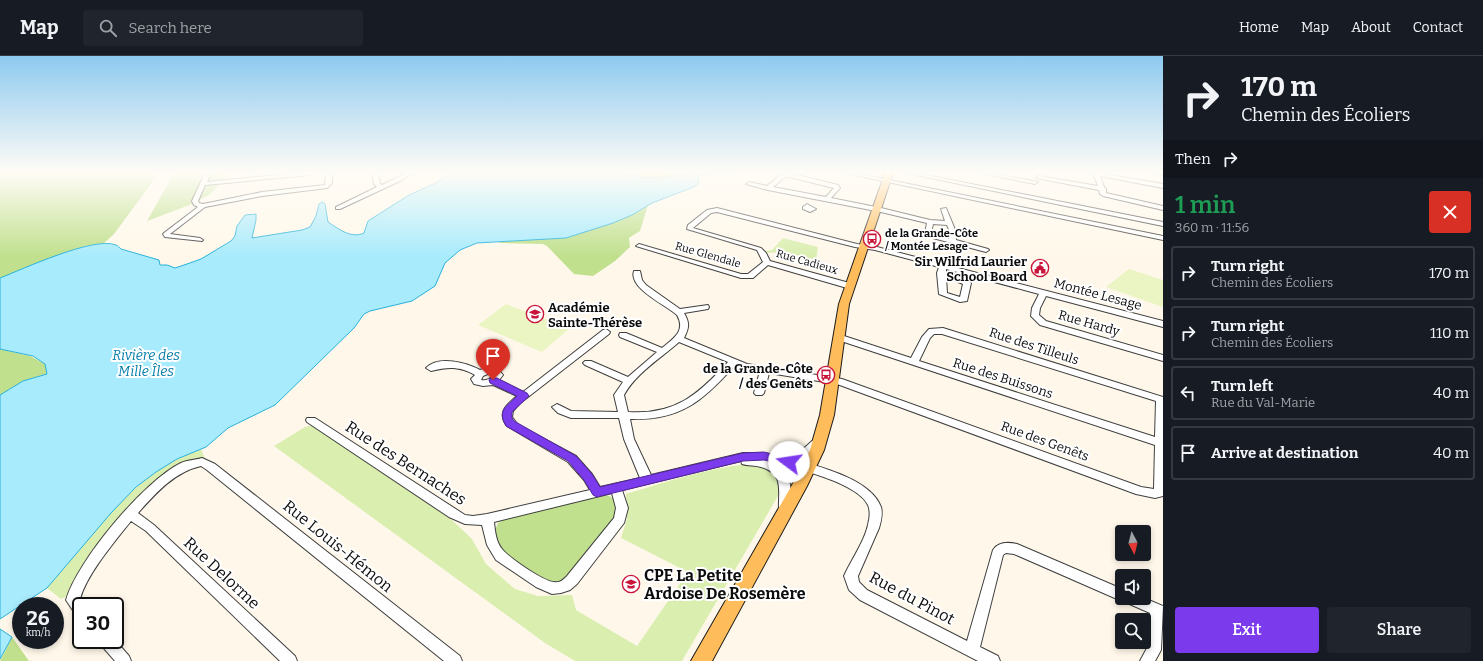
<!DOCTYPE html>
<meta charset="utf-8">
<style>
:root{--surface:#171b24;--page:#20242c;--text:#f1f3f6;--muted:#9ea1a6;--line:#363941;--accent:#7c3aed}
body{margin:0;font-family:Bitter,serif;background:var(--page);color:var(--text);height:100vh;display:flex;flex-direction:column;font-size:15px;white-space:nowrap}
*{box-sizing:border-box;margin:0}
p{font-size:13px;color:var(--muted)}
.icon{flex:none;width:22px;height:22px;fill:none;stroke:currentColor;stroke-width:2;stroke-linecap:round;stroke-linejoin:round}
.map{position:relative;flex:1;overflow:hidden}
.details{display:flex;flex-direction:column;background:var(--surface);width:320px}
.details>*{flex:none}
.top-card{background:#171b24;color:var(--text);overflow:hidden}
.needle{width:26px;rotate:173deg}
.controls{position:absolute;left:1115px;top:469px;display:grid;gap:8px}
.controls a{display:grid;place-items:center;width:36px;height:36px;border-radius:4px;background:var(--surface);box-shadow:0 2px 6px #0003;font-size:20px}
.speed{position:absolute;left:12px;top:541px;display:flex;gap:8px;font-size:20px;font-weight:700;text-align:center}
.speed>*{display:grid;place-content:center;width:52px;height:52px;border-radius:50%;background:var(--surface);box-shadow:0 2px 6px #0003;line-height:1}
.speed small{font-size:10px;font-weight:400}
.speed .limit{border:2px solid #111;border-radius:6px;background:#fff;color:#111}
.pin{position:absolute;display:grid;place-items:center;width:34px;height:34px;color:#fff;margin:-41px -17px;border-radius:50% 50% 50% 0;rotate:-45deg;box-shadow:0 0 4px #0007}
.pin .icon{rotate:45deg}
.me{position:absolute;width:44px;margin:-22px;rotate:284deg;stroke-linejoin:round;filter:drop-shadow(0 0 3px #0008)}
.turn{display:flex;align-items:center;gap:14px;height:84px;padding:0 12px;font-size:18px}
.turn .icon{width:52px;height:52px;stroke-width:2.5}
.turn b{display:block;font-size:28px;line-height:34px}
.then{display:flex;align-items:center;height:38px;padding:0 12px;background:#0003;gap:8px;font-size:15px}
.round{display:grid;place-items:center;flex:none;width:42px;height:42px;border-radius:4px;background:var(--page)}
.summary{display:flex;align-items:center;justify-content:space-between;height:68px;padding:0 12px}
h1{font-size:24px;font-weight:600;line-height:30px;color:#1e9e55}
.action{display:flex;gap:8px;margin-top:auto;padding:8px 12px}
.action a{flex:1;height:46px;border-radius:4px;background:var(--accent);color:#fff;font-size:16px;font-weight:600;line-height:46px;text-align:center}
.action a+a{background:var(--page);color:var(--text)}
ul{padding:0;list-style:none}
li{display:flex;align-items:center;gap:12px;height:54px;margin:0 8px 6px;padding:0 4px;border:2px solid var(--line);border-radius:4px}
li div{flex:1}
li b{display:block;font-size:15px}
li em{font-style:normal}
header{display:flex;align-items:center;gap:24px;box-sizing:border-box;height:56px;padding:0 20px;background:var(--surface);border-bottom:1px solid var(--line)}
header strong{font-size:19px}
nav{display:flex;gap:22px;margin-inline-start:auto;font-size:14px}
.search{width:280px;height:36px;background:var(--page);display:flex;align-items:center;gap:10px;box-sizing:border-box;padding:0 14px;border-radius:4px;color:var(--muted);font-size:15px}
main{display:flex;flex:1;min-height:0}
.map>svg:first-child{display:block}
.green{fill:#daeeb0}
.forest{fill:#c0e08d}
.pitch{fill:#ebf4c3}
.water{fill:#a8ebfd;stroke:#28b1dc}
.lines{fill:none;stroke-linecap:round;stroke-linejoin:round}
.minor-casing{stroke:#3f3f3f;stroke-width:2}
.major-casing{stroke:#1d1d1d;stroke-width:2}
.minor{fill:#fff;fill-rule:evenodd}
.major{fill:#ffbc5a;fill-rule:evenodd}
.route{fill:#7c3aed;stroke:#51269a}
.labels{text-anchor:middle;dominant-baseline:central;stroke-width:4;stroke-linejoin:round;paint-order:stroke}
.far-poi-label{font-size:11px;font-weight:bold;fill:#0c0c0c;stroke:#fff;text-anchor:start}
.far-street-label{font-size:11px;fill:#0c0c0c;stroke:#fff}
.poi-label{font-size:13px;font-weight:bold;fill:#0c0c0c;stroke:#fff;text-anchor:end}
.street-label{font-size:13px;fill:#0c0c0c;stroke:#fff}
.water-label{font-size:14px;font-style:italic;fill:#087eaa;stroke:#fff}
.near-street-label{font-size:16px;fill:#0c0c0c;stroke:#fff}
.near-poi-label{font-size:16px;font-weight:bold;fill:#0c0c0c;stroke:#fff;text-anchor:start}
</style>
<header>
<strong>Map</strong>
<div class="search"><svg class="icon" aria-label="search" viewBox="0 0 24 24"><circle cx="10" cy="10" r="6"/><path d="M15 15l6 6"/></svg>Search here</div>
<nav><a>Home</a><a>Map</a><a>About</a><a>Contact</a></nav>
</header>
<main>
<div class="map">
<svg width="1163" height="605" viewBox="0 0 1163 605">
<rect width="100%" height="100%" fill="#fff8ea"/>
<path class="green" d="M783,182L818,191L816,204L784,196L766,197L765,195L772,194Z
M313,369L399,427L452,464L472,483L486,508L515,533L538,540L572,539L576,554L637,590L688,516L621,482L627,463L626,438C653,430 741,401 764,410C774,415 779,423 782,433L682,605H575L545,587L274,390L305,371Z
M201,393L205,403H202L165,421L68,540L61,543L47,532C95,477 130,419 201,393Z
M781,408L795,413L798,416L791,430L787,418L780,411Z"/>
<path class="forest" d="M0,117H159L114,178L103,188L85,190L0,222Z
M174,117H232L209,139L192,148L147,165Z
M629,117H693C674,122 648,125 629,119Z
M648,149L640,175L629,182L630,191L615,205L593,220L574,218L547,190L543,188L500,187L498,185L566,182L632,159Z
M0,293L30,300L45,308L47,318L23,325L0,339Z
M604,439C617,440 616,450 616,461L563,524L555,526L547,525L508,501L498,489L495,474L498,467L503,464Z
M12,581L29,605H0Z"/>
<path class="pitch" d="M1129,213L1163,224V251L1106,231Z
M506,248L570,272L542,296L478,269Z"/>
<path class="water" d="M449,117H629V119C649,125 675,120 694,117C706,114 722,117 735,117L710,118L699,120L698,128L694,131L652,147L632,159L613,167L566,182L477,187L460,194L445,207L435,230L412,245L370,255L364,258L354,272L275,349L228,372L206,391L177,403L156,416L136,431L111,457L47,532L0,563V339L23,325L47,318L45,308L33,300L0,293V222C23,213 94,180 116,189C117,189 120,192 121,193L159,204L160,209H167L175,212L187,208L201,203L231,185L235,180L237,170L245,159L256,158V164L252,182L302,174L310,171L316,160L319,148L322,146L325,148L328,166C339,173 351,183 364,177L368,165L409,139L436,127Z
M0,573L12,581L0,603Z"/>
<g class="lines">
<defs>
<path id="minor" d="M205,117H211L207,126L296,117H313L310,119L205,129L198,145L199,147L203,148L262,136L325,129L326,117H332V127L327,132L262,140L205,151L170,178L200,182L203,184L202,185L165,181L163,178L164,177L198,151L194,149L192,145Z
M372,117H378L380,128L382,129L406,117H412L402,124L340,153H336V151L377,131L374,128Z
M789,117L838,129L840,132L831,142L881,152L930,164L945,165L941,153L946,152L956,176V184L988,193L989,194L986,196L929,181L925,177L927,167L881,156L768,134L746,128L749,126L767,130L782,118ZM785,121H789L834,132L826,141L773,131ZM933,168L947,169L950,176L949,183L933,179L931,177Z
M845,117H855L1163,180V184Z
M906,117H916L1163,166V170Z
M980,117H991L1038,126L1035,128Z
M1093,117H1100L1163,128V132L1100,120L1104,131L1106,133V137L1163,150V154L1103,140L1100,138L1099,134L1036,122L1039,120L1098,130Z
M1157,117H1163V119L1158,118Z
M807,148L816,153L810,156L803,153V151Z
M717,152L857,188L877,191L1163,265V271L1046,240L1040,252L1039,259L1046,265L1163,299V305L1040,269L1031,260L1032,252L1039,238L946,213V216L971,227L967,245L960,246L939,238L937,217L939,211L875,194L855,191L717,156L711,157L693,172L761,192L766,197L770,205L853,228L854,230L853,232H847L768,209L753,222H741L636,190L639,188L741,218H748L763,206L757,194L687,173L688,169L707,154ZM946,221L963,228L960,241L947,237Z
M634,215H640L642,224L646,229L680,253L708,249L709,251L708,253L684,257C690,267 689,272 684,282L747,308L842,323L1141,431L1154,433L1155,389L835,283L834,281L835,279H841L911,302L922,281L929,273L943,272L1163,341V440L1155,442L1136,438L837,328L769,317L764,337L762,339H756L754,337L760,315L745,313L735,309C703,345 680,365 630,363L634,383L651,419L743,397H756L775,399L776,397C783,395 792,398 799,395C808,392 813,379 824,382L825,385L824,388L805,402L792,403C818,410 871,423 881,451C883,458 881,465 879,472L858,520L859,526L867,534L967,585L993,494C998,486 1008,486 1017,488L1122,533V542H1144L1163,550L1161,594L1155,605H1140L1147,592L1150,557L1125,546L1124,544L1117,543L1014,498L1006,497L1003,499L980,591L998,600L1000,605H978L860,544L849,534L844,520C852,502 866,484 869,464C870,459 870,454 868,449C858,427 794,411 772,407C795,417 790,434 791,454L789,457L785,459L781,457L779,454C778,435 785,418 761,411C755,409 748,410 742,408L741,405L622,434L628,452L624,467L577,528L570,534L561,537L552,538L536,531L496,504L487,489L482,469L465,468L449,461L307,366L306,364L307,362H315L465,459L473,460L487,458L590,434L584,424L568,406L507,370C497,357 506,349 517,340L493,329L483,330L474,328L471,323L475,319C459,310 448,311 431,315L426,312C439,299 467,307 480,314L489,311L499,314L503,319L499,324L523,336L603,274L606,273L610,276L609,278L519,348L513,355L512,361L518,369L576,400L592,418L600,431L640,422L624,383L619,362H571L558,357L552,351L557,348L571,355L618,356L614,339L623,326L585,309L583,307L585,305H591L628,321L657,296L620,281L619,279L620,277H626L662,292C674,282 686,275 677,259C666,249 628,232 634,215ZM934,278H942L1156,345L1155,381L919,305L930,282ZM679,286L728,306C698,339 675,359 628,356L624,339C636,317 661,302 679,286ZM490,317L493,319C490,323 486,325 481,324L483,320ZM612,437L616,452L614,462L567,520C563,524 560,527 554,526C544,526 508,501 502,493C496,486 495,475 494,466Z
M202,402L215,408L460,600L462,605H444L207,414L201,410C174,416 155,438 138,457L154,469L295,600L297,605H280L146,475L131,465C115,485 87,518 80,543L85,550H81V561L76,559L66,544C77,505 144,425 181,407C187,404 195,404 202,402Z
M99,584H115L129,600L131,605H115L101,589Z"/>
<path id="major" d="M885,117H893L849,248L834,359L824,394L807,430L712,605H691L792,429L810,394L820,359L839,248Z"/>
</defs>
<use href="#minor" class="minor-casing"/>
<use href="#major" class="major-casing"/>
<use href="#minor" class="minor"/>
<use href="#major" class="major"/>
</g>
<linearGradient id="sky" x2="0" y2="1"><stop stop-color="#8ecaf0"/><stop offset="0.58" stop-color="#fffcf6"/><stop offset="1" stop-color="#fffcf6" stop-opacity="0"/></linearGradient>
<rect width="1163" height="201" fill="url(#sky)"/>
<path class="route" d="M490,322H497L527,337L529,340L527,342L512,356V362L514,365L576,400L592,418L600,431L743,397L764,396L793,403L794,406L793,409L789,410L764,404L743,405L597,441L593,439L584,424L568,405L506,370C497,354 506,351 517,340L490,327L489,324Z"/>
<defs>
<symbol id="bus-ring" viewBox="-11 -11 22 22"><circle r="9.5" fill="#fff" stroke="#ca153b" stroke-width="1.5"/><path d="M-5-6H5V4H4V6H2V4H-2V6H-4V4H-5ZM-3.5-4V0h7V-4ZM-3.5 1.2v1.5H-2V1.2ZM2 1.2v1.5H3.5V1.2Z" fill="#ca153b"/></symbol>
<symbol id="civic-ring" viewBox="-11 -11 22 22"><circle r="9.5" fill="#fff" stroke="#ca153b" stroke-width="1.5"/><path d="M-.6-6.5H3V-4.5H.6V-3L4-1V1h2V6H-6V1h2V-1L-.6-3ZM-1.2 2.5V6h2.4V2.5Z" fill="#ca153b"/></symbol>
<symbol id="school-ring" viewBox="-11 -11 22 22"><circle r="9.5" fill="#fff" stroke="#ca153b" stroke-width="1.5"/><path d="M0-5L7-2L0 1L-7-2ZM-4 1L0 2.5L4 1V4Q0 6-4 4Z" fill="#ca153b"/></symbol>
</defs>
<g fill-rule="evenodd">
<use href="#bus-ring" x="862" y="173" width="20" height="20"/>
<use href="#civic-ring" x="1030" y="202" width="20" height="20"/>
<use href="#school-ring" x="525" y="248" width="20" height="20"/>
<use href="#bus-ring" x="816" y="309" width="20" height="20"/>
<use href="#school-ring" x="621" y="518" width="20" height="20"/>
</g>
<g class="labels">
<g class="far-poi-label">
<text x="885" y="177">de la Grande-Côte<tspan x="885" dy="13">/ Montée Lesage</tspan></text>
</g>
<g class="far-street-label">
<text transform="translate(708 199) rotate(16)">Rue Glendale</text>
<text transform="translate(807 206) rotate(16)">Rue Cadieux</text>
</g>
<g class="poi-label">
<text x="1027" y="205">Sir Wilfrid Laurier<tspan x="1027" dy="15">School Board</tspan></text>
<text x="548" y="251" text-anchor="start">Académie<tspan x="548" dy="15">Sainte-Thérèse</tspan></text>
<text x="813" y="312">de la Grande-Côte<tspan x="813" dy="15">/ des Genêts</tspan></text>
</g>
<g class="street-label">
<text transform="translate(1098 238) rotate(15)">Montée Lesage</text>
<text transform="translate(1089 267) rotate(16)">Rue Hardy</text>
<text transform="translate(1034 290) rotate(18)">Rue des Tilleuls</text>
<text transform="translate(1003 322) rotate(18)">Rue des Buissons</text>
<text transform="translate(1045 385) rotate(20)">Rue des Genêts</text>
</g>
<g class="water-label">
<text x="146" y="299">Rivière des<tspan x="146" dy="16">Mille Îles</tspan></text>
</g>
<g class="near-street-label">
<text transform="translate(406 407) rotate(33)">Rue des Bernaches</text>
<text transform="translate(338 490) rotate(39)">Rue Louis-Hémon</text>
<text transform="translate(222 517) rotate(43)">Rue Delorme</text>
<text transform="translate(912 542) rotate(28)">Rue du Pinot</text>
</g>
<g class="near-poi-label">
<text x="644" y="519">CPE La Petite<tspan x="644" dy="18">Ardoise De Rosemère</tspan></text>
</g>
</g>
</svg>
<div class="controls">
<a><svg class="needle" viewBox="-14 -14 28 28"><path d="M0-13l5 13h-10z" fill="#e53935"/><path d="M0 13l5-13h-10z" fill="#9ea1a6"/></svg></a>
<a><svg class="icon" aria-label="sound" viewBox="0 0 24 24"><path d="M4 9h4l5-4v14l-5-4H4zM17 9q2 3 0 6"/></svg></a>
<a><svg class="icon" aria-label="search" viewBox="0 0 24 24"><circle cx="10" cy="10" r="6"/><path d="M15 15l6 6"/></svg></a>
</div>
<div class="speed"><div>26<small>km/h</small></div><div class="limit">30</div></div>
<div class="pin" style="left:493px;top:324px;background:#d93025"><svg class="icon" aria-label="arrive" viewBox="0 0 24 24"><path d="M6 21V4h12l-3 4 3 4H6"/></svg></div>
<svg class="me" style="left:789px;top:406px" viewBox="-20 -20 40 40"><circle r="19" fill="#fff"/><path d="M0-13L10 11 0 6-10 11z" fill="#7c3aed"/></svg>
</div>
<section class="details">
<div class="top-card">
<div class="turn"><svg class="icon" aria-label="right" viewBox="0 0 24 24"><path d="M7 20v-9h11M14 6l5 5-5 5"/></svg><div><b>170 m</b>Chemin des Écoliers</div></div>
<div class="then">Then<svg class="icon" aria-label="right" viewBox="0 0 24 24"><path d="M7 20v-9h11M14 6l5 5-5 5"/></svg></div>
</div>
<div class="summary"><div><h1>1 min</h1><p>360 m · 11:56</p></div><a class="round" style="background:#d93025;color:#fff"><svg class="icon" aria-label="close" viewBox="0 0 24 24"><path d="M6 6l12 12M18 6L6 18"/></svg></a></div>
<ul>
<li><svg class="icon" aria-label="right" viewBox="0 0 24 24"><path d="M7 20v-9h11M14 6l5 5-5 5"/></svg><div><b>Turn right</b><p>Chemin des Écoliers</p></div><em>170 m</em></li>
<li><svg class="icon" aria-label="right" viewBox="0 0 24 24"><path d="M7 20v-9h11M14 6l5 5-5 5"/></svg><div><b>Turn right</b><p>Chemin des Écoliers</p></div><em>110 m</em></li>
<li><svg class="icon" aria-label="left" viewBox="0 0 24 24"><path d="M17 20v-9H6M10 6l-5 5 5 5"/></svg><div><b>Turn left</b><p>Rue du Val-Marie</p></div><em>40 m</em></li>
<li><svg class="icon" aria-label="arrive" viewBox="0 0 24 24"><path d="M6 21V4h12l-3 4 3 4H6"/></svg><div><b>Arrive at destination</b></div><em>40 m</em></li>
</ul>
<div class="action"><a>Exit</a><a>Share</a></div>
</section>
</main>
